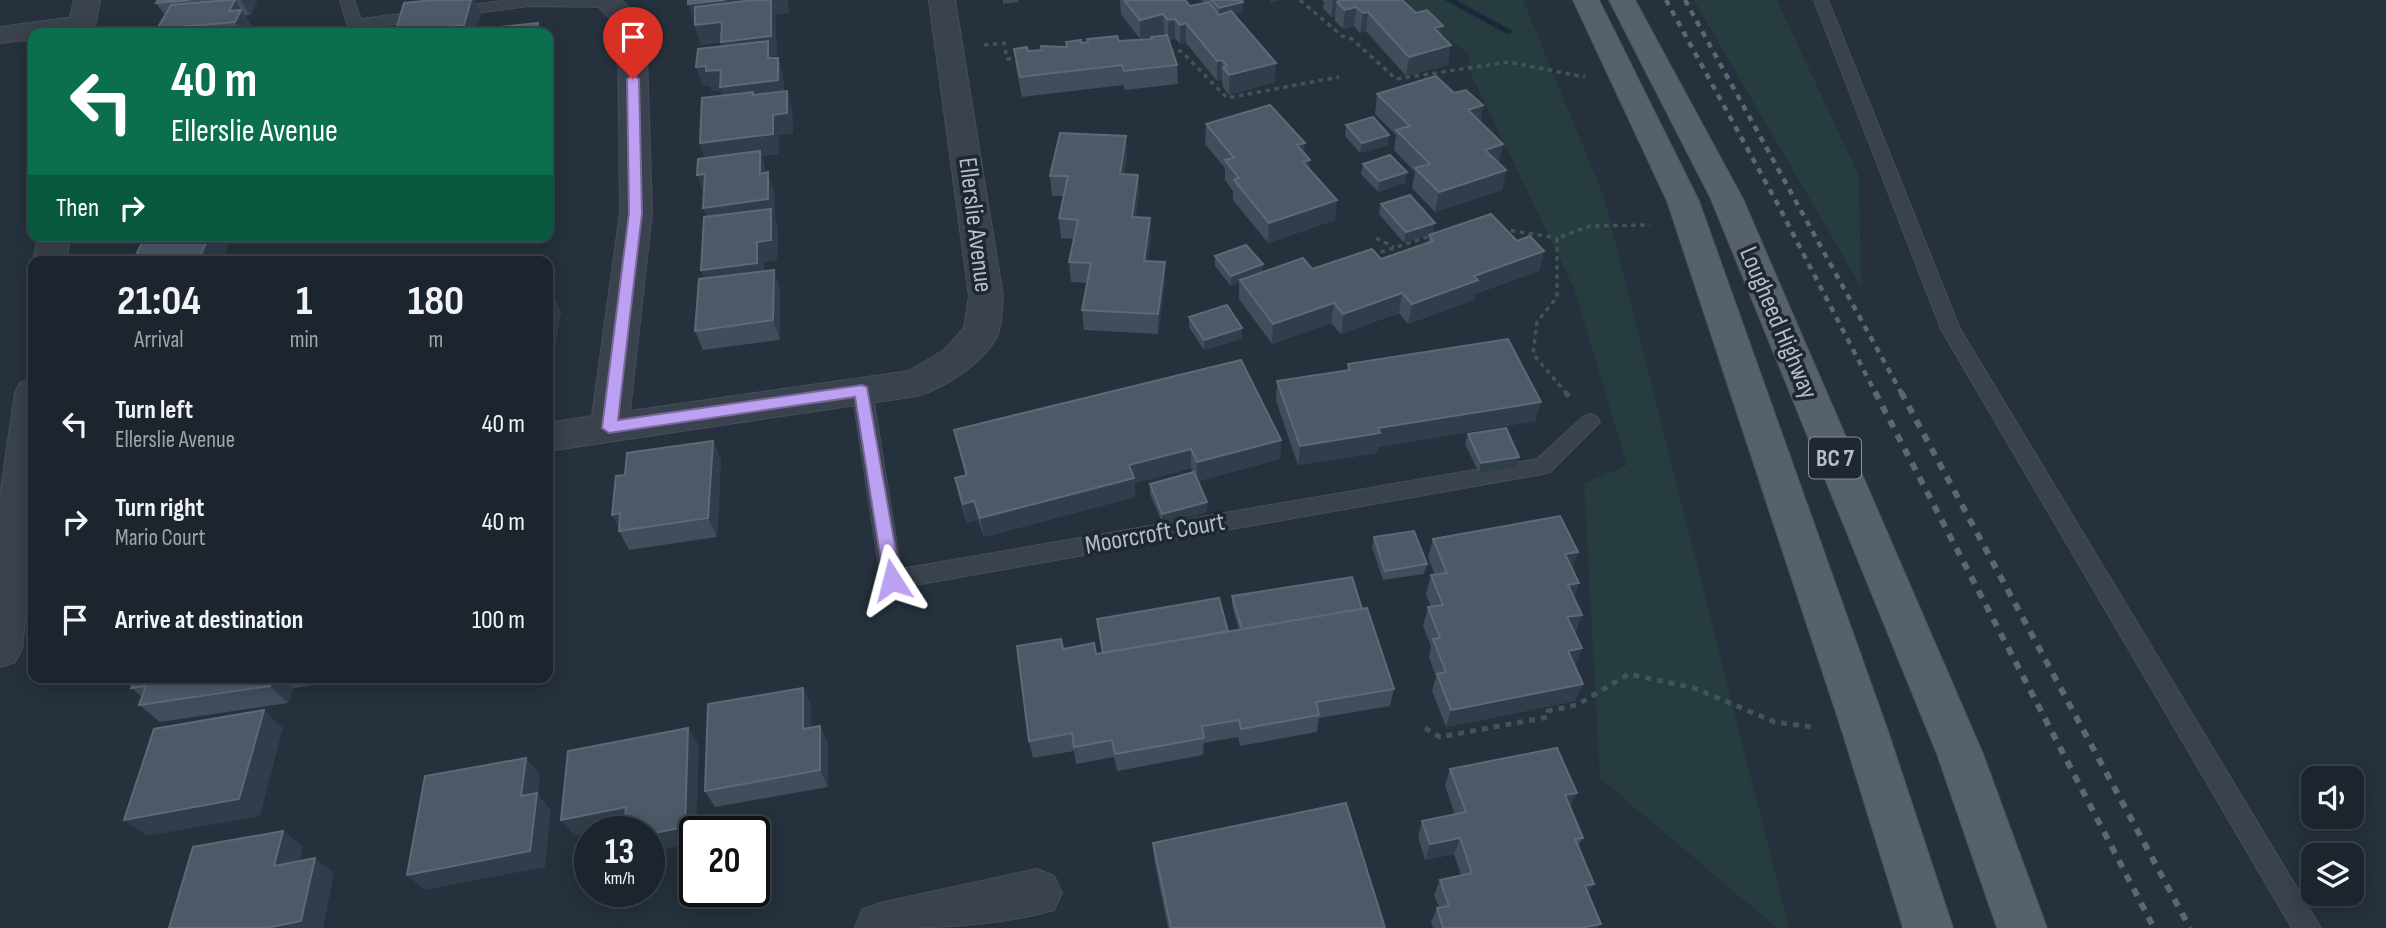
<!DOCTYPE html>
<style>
:root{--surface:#1c252e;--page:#252d36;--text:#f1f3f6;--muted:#a0a5aa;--line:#3a424a}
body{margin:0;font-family:"Sofia Sans Condensed",sans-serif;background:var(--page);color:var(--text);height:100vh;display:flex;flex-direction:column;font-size:26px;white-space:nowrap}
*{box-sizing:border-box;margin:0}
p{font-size:23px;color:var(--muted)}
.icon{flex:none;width:38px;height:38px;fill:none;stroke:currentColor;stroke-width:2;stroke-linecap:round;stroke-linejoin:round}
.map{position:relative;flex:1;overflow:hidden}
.drawer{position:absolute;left:28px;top:256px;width:525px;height:427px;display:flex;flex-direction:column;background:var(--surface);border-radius:14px;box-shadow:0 4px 18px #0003,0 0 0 2px var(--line)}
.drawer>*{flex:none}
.top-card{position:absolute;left:28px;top:28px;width:525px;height:214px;border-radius:14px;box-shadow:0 4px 18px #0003,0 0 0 2px var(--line);background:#0b6e4f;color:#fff;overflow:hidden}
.fabs{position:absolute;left:2301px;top:766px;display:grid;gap:14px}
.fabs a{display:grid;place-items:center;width:63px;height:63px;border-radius:14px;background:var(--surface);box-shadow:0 4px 18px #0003,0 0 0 2px var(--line);font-size:35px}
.speed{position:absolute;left:574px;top:816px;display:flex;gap:14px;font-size:35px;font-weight:700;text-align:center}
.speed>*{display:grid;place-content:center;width:91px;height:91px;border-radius:50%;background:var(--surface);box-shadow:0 4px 18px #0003,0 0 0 2px var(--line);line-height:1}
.speed small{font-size:18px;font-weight:400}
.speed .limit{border:4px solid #111;border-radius:10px;background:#fff;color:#111}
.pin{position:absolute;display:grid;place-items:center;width:60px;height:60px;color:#fff;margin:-72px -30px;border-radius:50% 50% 50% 0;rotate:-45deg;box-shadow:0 0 7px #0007}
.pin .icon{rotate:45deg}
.me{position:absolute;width:77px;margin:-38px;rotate:351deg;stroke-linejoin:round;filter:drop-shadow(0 0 5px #0008)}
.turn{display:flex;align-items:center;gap:24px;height:147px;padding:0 28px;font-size:32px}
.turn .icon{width:91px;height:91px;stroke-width:2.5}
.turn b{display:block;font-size:49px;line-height:60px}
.then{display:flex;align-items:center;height:66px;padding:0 28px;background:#0003;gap:14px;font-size:26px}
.eta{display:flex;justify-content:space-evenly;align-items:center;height:119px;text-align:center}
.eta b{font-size:42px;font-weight:700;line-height:49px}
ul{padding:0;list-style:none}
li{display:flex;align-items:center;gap:21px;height:98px;padding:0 28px}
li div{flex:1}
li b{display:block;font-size:26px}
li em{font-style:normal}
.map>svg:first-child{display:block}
.green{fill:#273c3e}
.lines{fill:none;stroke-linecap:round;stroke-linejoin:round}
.stream{fill:#19283a;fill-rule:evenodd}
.service-casing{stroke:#454e59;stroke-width:2}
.minor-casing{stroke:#454e59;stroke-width:2}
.tertiary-casing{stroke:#454e59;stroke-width:2}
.primary-casing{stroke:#454e59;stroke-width:2}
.path-far1{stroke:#405556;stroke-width:3.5;stroke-dasharray:4.5 4.5;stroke-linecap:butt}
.path{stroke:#405556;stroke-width:5;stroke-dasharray:6 6;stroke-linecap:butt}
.service{fill:#39424d;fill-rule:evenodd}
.minor{fill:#39424d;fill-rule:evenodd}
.tertiary{fill:#39424d;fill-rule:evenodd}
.primary{fill:#57616d;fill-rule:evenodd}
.rail-far1{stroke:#5b6774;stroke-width:4.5;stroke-dasharray:6 6;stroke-linecap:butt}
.rail{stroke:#5b6774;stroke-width:6;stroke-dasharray:8 8;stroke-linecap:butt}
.wall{fill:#404d5a}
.shaded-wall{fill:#303d4a}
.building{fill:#4c5966;stroke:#5d6975;stroke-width:2}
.route{fill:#bca0f2;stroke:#7a689d;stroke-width:2}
.labels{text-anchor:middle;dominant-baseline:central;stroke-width:7;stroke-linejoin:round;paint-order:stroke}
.shield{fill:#1e2732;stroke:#88909b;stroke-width:2}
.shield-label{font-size:24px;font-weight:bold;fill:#b5bdc8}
.street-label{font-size:26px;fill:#b5bdc8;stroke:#1e2732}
</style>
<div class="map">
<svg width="2386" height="928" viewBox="0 0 2386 928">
<rect width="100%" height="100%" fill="#25313d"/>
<path class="green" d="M1401,0H1523L1604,197L1789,928H1777L1600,778L1584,483L1627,465L1574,288L1468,68L1470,56Z
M1694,0H1777L1859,176L1861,287Z"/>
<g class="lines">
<path class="stream" d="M1445,0H1456L1514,32L1507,34Z"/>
<defs>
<path id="service" d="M340,0H354L361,19L510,0H614L616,3L609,7L529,6L355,29L347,24Z
M1814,0H1828L1960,329L2321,928H2292L1941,329Z
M862,384L869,386L872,391L901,569L1537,459L1583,417L1590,414L1597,417L1600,422L1550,472L1543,474L892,589L884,587L881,580L852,391L855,386Z"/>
<path id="minor" d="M598,0H621L646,25L652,213L630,411L909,371L944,350L964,328L969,296L929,0H955L1003,296C1002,308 1002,323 998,334C986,361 945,388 917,396L548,451V423L592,416L620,213L618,27L595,3Z
M81,16L91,18L95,24L91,30L74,33H33V39L0,43V27Z
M1037,869L1054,876L1062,893L1054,910C991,928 922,928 855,928L862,910L880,903Z"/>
<path id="tertiary" d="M74,0H100L94,33H66Z
M38,236H70L67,261H33Z
M33,379V548L22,649L15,662L0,667V496L15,392L20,383Z"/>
<path id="primary" d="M1573,0H1599L1699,201L1889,734L1953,928H1903L1843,734L1667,201Z
M1609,0H1635L1743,199L1983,754L2047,928H1997L1937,754L1711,199Z"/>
</defs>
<use href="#service" class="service-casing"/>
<use href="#minor" class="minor-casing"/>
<use href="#tertiary" class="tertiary-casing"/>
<use href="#primary" class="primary-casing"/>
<path class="path-far1" d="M1300,0L1342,36L1352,39L1396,79L1508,62L1585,77
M984,45L1004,43L1007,59L1018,58
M1169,50L1181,51L1227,98L1339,77
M1502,229L1557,238
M1376,238L1394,247
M1372,255L1470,223
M1567,394L1533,354L1537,322L1557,297V238L1590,226L1650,225"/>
<path class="path" d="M1565,392L1572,400
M1425,728L1440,737L1548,717V711L1577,705L1629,674L1694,688L1775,722L1812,727"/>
<use href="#service" class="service"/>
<use href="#minor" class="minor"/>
<use href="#tertiary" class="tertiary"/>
<use href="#primary" class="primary"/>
<path class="rail-far1" d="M1666,0L1776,201L1876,394
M1685,0L1902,394"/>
<path class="rail" d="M1875,392L2154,928
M1901,392L2190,928"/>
</g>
<path class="wall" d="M158,0H256L257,2L250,15H245L253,29L252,33H160L157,29L165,15L156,3Z
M1003,0H1018V2L1003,4Z
M1120,0H1185L1190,6L1204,3L1201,0H1241L1243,2V12L1234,14L1275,82L1229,95L1223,87L1222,80L1217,81L1186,43L1180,44L1175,38L1169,40L1177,65L1178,84L1125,90L1123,85L1022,97L1016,68L1014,49L1028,51L1066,47V42L1081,43L1151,39L1165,35L1164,33L1140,39L1121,14Z
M1321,0H1402L1441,35L1448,65L1406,76L1366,31L1360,33L1354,26L1343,29L1335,21V16L1331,17L1323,8L1324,2Z
M789,13L775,15L777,55L772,56L773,58H778L783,77L784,92L787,91L792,111L793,133L779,135V154L762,156L766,173L774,192L775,219L778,229L777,260L764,262V271L774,270L780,290V340L703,350L695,331L705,279L701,270L706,217L705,158L723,95L721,90L712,91L710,86H703L696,67L723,46L722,42L701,45L694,23Z
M1454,93L1483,105L1480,121L1499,163L1506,170L1502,190L1435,212L1412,188L1415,172L1394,150L1396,135L1375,114L1377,94Z
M1206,124L1304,153L1309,169L1335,220L1268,243L1233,200V191L1225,180V168L1205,144Z
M1346,125L1388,145L1360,153L1345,136Z
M1127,156L1124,174L1138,175L1139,195L1135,217L1151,238L1147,261L1165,262V282L1158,334L1084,330L1082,310L1087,283L1071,282L1069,262L1074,239L1061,238L1059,218L1064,196H1052L1050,176Z
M1363,164L1407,172L1405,183L1378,192L1361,174Z
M1381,204L1433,233L1404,243L1379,214Z
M1429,235L1517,241L1544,251L1539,271L1475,294L1474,300L1408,324L1399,313L1341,334L1331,323L1272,344L1239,299V283L1231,286L1215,266V256L1263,264L1262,272L1312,269L1381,259L1428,243Z
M551,292L561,312L553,357L548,358V293Z
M1189,317L1242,339L1204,350L1189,327Z
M1348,364L1541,402L1535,421L1378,447L1377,453L1298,465L1276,401L1277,381L1347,370Z
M954,430L1281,440L1280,459L1198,481L1207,502V512L1163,524L1150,494V484L1193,472L1191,468L1135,483V497L984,537L978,520L967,523L959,497L955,478L965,475Z
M1468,434L1519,457L1516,467L1479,473L1465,444Z
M713,441L721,460L717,537L629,550L619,531V528L612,515L625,475Z
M1374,537L1427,564L1424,574L1383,580L1372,547Z
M1433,539L1578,552L1572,568L1579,583L1574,597L1582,615L1575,633L1582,648L1575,665V701L1446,727L1432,691L1436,677L1429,657L1431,646L1423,626L1428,607H1431L1426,594L1431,575H1435L1428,557Z
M1232,596L1362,609L1394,689L1390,706L1319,718L1317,732L1240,746L1238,737L1204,743L1203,755L1117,771L1114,757L1076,764L1074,751L1033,758L1029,741L1063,649L1096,654L1102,653L1097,619L1228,632L1239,630L1232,606Z
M135,677H331L330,683L293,688L288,703L160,722L139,705L142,697L131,688Z
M803,688L811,705V727L820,726L828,743V787L715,807L705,791Z
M1450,769L1570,807L1583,838L1578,846L1588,894L1601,924L1598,928H1433L1431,922L1437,908L1439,907L1434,895L1440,880L1461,875L1454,854L1425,860L1418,837L1422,821L1455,815L1445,785Z
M1153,843L1385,928H1168L1154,859Z"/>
<path class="shaded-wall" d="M235,0L253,29L252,33H242L229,11Z
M241,0H256L257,2L250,15Z
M471,0H474L481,15L476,33H395Z
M725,0H788L789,13L775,15L777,55L772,56L774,61H728L722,42L701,45L695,25L771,15L694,23L688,4Z
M1270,0H1280L1270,3Z
M1333,0H1337L1335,16L1331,17Z
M1243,2V12L1219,19V8Z
M1356,7L1354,26L1343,29L1345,10Z
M1368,12L1366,31L1360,33L1363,13Z
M1163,14L1164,33L1140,39V20Z
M1175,19V38L1168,40V20Z
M538,23L543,33H536Z
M1186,23V43L1180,44V25Z
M1443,26L1440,45L1434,28Z
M1451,45L1448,65L1406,76L1409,57Z
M778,58L783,77L784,100L727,106L721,90L712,91L710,86H703L696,67Z
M1222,60V80L1217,81V61Z
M1276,63L1275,82L1229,95V75Z
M548,90L554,105L551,123L548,124Z
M787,91L792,111L793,133L779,135V154L762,156L766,171V193L706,163L700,143Z
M1483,105L1479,125L1468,110Z
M1389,135L1388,145L1360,153L1362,143Z
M1126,136L1127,156L1121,194L1120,174Z
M1305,143L1303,163L1297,145Z
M1503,144L1499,164L1485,150Z
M1310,160L1308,180L1303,162Z
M1506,170L1502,190L1435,212L1439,192Z
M768,172L774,192L775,219L778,229L777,260L764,262V283L709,290L701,270L757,242L710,228L703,208Z
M1407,172L1405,183L1378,192L1379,181Z
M705,174L704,195L697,175Z
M1138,175L1139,195L1133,237L1132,217Z
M1337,200L1335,220L1268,243L1269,223Z
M1150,218L1151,238L1144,281V261Z
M1435,223L1433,233L1404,243L1406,232Z
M209,236H232L222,261H198Z
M1544,251L1539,271L1475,294L1474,300L1408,324L1412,304L1474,276Z
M1165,262V282L1158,334V314Z
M1263,264L1262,275L1240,280L1239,283L1231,286V276Z
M774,270L780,290V340L773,320Z
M551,292L561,312L553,357L548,347V309Z
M1402,293L1399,313L1341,334L1343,314Z
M1334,303L1331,323L1272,344L1273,324Z
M1242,328V339L1204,350V340Z
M1541,402L1535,421L1378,447L1377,453L1298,465L1300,446L1378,428Z
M1281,440L1280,459L1197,481V462Z
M713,441L721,460L717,537L708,518Z
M1191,449V468L1135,483V497L984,537L980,518L1129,465Z
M1519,457L1516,467L1479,473L1481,463Z
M974,501L978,520L967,523L963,504Z
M1207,502V512L1163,524L1162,514Z
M620,513L621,531L612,515Z
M1578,552L1571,570L1565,554Z
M1579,583L1572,602L1568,585Z
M1582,615L1574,633L1567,617Z
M1582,648L1574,666L1568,651Z
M273,677H282L293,688L288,703L270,686Z
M324,677H331L330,683Z
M1583,684L1575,701L1446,727L1451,710Z
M803,688L811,705V746L803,729Z
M264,710L283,728L260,816L147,836L124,820Z
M820,726L828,743V787L820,770Z
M688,728L699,745L696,831H695V843L649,852V834Z
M526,758L540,775L538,794L551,810L545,867L424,890L407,875L521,796Z
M1577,793L1569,809L1565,795Z
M626,807L638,823L599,831H590V833L575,836L561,820Z
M283,831L303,846L295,881L274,866Z
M1460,838L1454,854L1425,860L1430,844Z
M315,858L334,873L323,928H266Z
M1594,884L1585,899V886Z
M1601,924L1598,928H1585L1586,927Z"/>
<path class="building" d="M158,0H190L156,3Z
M229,0H235L229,11L241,10L235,22L157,29L171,5Z
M433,0H471L464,25L395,33L404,3Z
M688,0H725L688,4Z
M754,0H771V36L721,42L722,22L695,25V7Z
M1124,0H1185L1190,6L1209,2L1219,15L1231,11L1276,63L1229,75L1223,68L1227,66L1222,60L1217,61L1186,23L1180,25L1175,19L1168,20L1163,14L1140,20Z
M1211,0H1241L1243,2L1219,8Z
M1341,0H1402L1416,13L1427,10L1443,26L1434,28L1451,45L1409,57L1368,12L1363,13L1356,7L1345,10L1337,2Z
M538,23L536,33H479L481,29Z
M245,27L242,33H187Z
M1167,35L1177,65L1124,71L1122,65L1020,77L1014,49L1027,47L1028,51L1042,50L1041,46L1067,47L1066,42L1081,40V43L1088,42L1087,39L1117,36L1119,41L1152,39L1151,37Z
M768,41V58H778V80L720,87L721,70L706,71V66L696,67L698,49Z
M1436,76L1454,93L1466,90L1483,105L1468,110L1503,144L1485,150L1506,170L1439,192L1415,168L1430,164L1396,130L1410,126L1377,94Z
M787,91V113L773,115V134L700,143L702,98L753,92V95Z
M1270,105L1305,143L1297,145L1310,160L1303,162L1337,200L1269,223L1234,180L1239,178L1225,160L1234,158L1206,124Z
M1373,117L1389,135L1362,143L1346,125Z
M1060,133L1126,136L1120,174L1138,175L1132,217L1150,218L1144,261L1165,262L1158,314L1082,310L1091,263L1069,262L1078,220L1059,218L1068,176H1050Z
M760,151V174L768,172V199L703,208L705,174L697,175L698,159Z
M1390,155L1407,172L1379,181L1363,164Z
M1410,195L1435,223L1406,232L1381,204Z
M771,209V240L757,242V263L701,270L704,217Z
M1491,214L1517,241L1530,236L1544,251L1474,276L1478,280L1412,304L1402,293L1343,314L1334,303L1273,324L1240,280L1303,258L1312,269L1372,249L1381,259L1433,241L1429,235Z
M152,236H209L198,261H133L144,239L151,238Z
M1246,245L1263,264L1231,276L1215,256Z
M774,270L773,320L695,331L699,279Z
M551,292L548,309V293Z
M1227,305L1242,328L1204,340L1189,317Z
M1508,339L1541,402L1378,428L1380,433L1300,446L1277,381L1350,370L1348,364Z
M1241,360L1281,440L1197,462L1191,449L1129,465L1134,478L980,518L974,501L963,504L955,478L967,475L954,430Z
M1506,428L1519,457L1481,463L1468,434Z
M713,441L708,518L619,531L620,513L612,515L616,476L625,475L627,453Z
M1194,472L1207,502L1162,514L1150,484Z
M1560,516L1578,552L1565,554L1579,583L1568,585L1582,615L1567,617L1582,648L1568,651L1583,684L1451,710L1437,674L1446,672L1433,639L1440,638L1428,607L1443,605L1431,575L1447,573L1433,539Z
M1414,531L1427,564L1385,571L1374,537Z
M1352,577L1362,609L1242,629L1232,596Z
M1219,598L1228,631L1103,653L1097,619Z
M1367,608L1394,689L1316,702L1319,715L1241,729L1239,720L1202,726L1204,738L1115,754L1112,740L1074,747L1072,733L1029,741L1017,646L1061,639L1063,649L1094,643L1096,654Z
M135,677H273L270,686L139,705L146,686L131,688Z
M803,688V729L820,726V770L705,791L708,704Z
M264,710L239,799L124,820L154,729Z
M688,728L685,827L649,834V831H624L626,807L561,820L568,751Z
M1557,748L1577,793L1565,795L1583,838L1575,839L1594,884L1585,886L1601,924L1586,927L1587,928H1443L1437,908L1449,906L1440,880L1472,873L1460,838L1430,844L1422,821L1466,812L1450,769Z
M526,758L521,796L537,793L530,851L407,875L425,776Z
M1346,803L1385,928H1171L1153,843Z
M283,831L274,866L315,858L301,921L266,928H169L193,847Z"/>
<path class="route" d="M633,75L639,79L642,213L618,420L862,385L867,387L901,580L898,585H886L884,580L855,397L609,433L602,428L629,213L627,79Z"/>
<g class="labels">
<rect class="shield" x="1809" y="437.5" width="52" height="41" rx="5"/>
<g class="shield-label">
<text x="1835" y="458">BC 7</text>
</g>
<g class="street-label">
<text transform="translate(975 225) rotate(83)">Ellerslie Avenue</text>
<text transform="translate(1778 323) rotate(67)">Lougheed Highway</text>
<text transform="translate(1155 534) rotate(-10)">Moorcroft Court</text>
</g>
</g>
</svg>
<div class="fabs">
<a><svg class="icon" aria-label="sound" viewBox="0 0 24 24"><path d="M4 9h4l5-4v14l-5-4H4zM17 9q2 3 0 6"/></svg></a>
<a><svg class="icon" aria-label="layers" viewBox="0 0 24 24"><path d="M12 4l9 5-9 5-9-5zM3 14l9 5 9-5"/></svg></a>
</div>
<div class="speed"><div>13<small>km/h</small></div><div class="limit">20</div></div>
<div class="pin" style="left:633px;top:79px;background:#d93025"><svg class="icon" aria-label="arrive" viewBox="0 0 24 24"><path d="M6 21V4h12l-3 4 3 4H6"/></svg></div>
<svg class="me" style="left:892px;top:580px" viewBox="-20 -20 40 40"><path d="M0-17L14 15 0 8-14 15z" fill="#bca0f2" stroke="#fff" stroke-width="4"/></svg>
<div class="top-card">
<div class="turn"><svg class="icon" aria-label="left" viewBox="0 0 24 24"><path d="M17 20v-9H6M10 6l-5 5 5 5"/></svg><div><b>40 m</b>Ellerslie Avenue</div></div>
<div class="then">Then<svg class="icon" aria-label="right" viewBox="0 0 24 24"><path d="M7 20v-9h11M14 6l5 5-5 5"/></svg></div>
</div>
<section class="drawer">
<div class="eta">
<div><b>21:04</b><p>Arrival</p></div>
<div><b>1</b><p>min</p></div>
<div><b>180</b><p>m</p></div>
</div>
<ul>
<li><svg class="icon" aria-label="left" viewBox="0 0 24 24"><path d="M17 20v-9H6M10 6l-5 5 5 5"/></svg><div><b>Turn left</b><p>Ellerslie Avenue</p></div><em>40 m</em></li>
<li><svg class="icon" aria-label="right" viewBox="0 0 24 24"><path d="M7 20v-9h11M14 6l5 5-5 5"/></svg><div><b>Turn right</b><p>Mario Court</p></div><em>40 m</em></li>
<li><svg class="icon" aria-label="arrive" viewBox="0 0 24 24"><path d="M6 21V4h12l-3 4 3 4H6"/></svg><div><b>Arrive at destination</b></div><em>100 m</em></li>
</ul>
</section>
</div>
